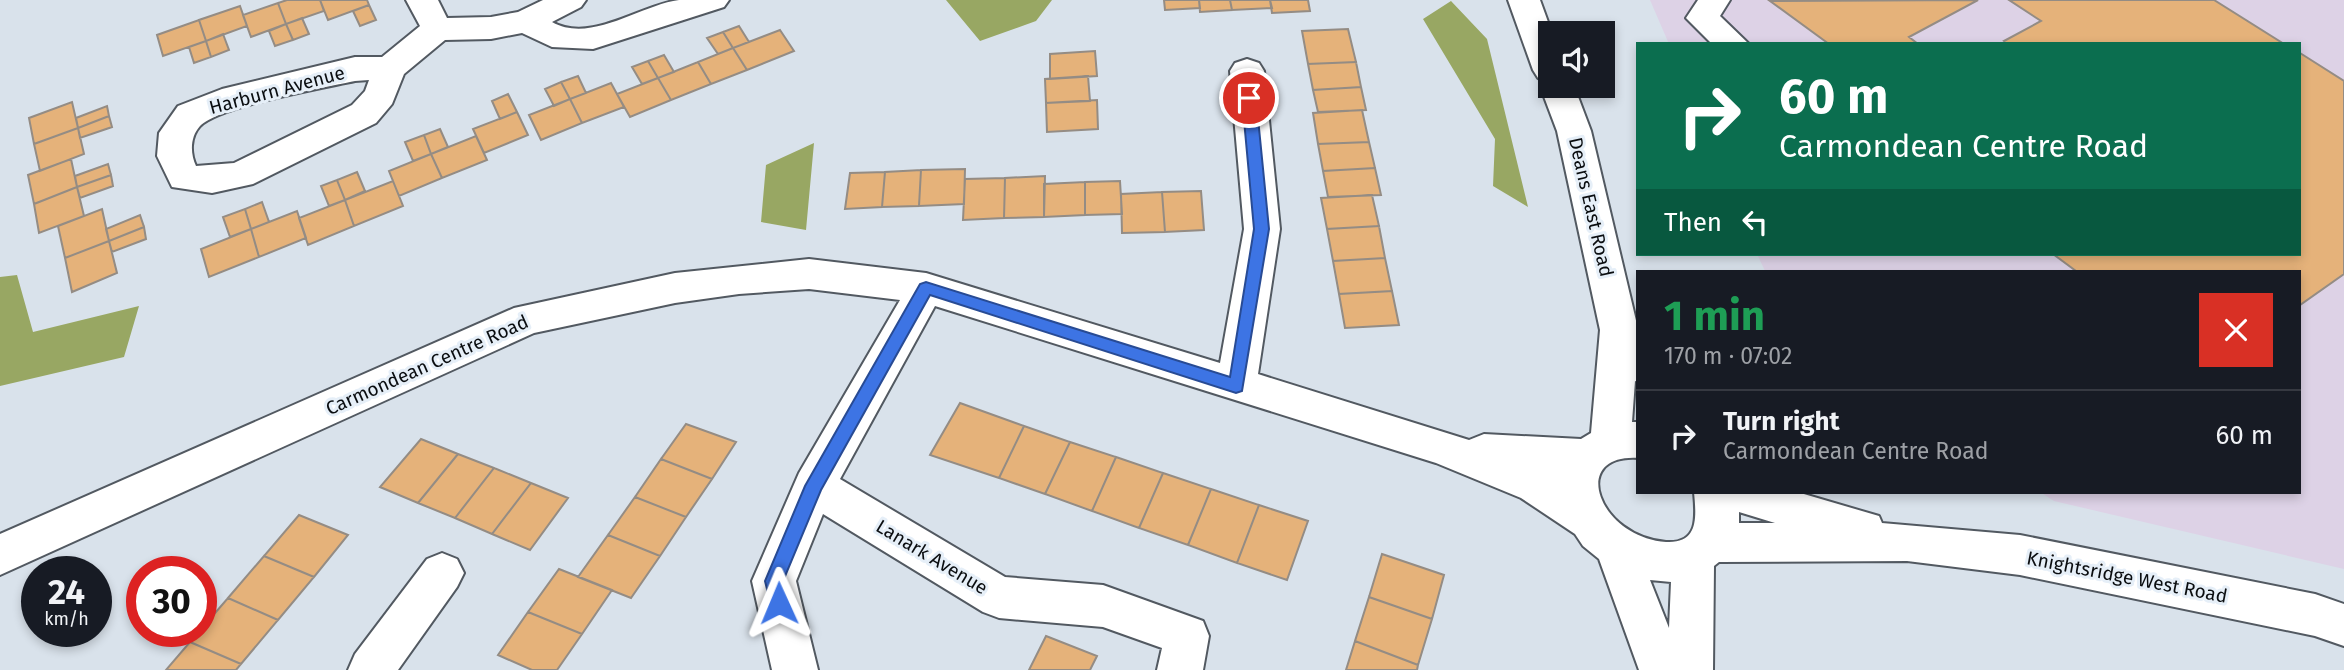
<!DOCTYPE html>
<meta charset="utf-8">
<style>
:root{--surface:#171b24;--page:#242831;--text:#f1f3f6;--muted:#9ea1a6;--line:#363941}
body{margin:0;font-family:"Fira Sans",sans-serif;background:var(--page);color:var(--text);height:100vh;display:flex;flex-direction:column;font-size:26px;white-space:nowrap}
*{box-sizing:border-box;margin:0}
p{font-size:23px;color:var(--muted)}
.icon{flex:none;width:38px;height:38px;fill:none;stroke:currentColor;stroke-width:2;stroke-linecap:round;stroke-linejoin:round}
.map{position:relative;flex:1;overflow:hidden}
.details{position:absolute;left:1636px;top:270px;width:665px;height:224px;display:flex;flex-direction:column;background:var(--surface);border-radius:0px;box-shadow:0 4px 10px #0003}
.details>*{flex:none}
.top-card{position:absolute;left:1636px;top:42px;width:665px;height:214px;border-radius:0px;box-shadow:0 4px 10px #0003;background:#0b6e4f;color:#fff;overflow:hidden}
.buttons{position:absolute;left:1538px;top:21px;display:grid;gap:14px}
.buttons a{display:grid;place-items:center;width:77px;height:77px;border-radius:0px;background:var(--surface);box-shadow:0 4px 10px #0003;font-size:35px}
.speed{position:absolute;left:21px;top:556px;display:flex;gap:14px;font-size:35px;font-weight:700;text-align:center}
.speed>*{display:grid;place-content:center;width:91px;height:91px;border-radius:50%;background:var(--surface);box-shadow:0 4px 10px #0003;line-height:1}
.speed small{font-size:18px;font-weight:400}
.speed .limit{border:10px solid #d22;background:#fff;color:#111}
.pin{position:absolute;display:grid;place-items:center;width:60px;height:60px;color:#fff;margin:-30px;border:4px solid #fff;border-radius:50%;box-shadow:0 2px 7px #0007}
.me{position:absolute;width:77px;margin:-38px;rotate:359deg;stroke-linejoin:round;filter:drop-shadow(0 0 5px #0008)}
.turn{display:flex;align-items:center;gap:24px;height:147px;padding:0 28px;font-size:32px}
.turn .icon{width:91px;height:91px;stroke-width:2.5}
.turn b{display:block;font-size:49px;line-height:60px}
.then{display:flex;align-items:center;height:66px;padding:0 28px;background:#0003;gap:14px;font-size:26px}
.round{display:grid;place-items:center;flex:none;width:74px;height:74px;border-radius:0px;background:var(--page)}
.overview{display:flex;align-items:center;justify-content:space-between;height:119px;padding:0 28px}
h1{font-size:42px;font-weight:700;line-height:52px;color:#1e9e55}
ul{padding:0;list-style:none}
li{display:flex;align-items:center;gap:21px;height:91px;padding:0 28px;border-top:2px solid var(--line)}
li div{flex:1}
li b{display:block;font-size:26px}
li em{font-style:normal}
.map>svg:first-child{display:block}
.education{fill:#ddd2e6}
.forest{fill:#98a763}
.building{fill:#e5b27a;stroke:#948c84;stroke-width:2}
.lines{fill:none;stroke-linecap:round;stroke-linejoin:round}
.minor-casing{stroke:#525961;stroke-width:4}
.minor{fill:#fff;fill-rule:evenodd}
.route{fill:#3d74e4;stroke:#284b94;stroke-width:2}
.labels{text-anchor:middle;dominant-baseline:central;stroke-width:6;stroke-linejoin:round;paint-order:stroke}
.street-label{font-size:19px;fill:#0a0d10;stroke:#e6eff8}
</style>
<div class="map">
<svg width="2344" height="670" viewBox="0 0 2344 670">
<rect width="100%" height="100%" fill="#d9e2eb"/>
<path class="education" d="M1650,0H2344V569L2054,501L2040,492H2300V271H1765L1757,254H2300V44H1669Z"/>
<path class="forest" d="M946,0H1052L1036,21L980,41Z
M1451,1L1487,39L1528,207L1493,186L1495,139L1423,19Z
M814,143L806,230L761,222L766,165Z
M17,275L33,332L139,306L124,357L0,386V277Z"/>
<path class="building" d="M287,0H320L324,11L286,24L278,3Z
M320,0H367L369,5L328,20Z
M1164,0H1199L1200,8L1165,10Z
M1199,0H1230L1232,10L1200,12Z
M1230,0H1270L1272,8L1232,10Z
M1270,0H1308L1310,11L1272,13Z
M1978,0L1909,37L1918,44H1829L1770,1Z
M2009,0H2214L2284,44H2008L2004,41L2041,21Z
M278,3L286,24L251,37L243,15Z
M369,5L376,20L360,26L353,11Z
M240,6L247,26L206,41L199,20Z
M302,18L309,34L293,40L286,24Z
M199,20L206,41L163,56L157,35Z
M286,24L293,40L275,46L269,31Z
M739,26L749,42L733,48L723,32Z
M1348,29L1356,62L1308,64L1302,31Z
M780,30L794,51L747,70L733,48Z
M723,32L733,48L718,54L707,38Z
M223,34L229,50L211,57L206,41Z
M206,41L211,57L194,63L189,47Z
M733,48L747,70L711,84L698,62Z
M1095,51L1097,76L1050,79V54Z
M2300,53L2344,81V274L2300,305V271H2076L2053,254H2300Z
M664,55L674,72L658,78L648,61Z
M648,61L658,78L642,84L632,67Z
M698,62L711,84L671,100L658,78Z
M1356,62L1361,87L1313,90L1308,64Z
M578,76L586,93L570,99L561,82Z
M1088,76L1090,101L1046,103L1045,79Z
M658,78L671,100L630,117L617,94Z
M561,82L570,99L554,106L545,89Z
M611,83L624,107L582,123L570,99Z
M1361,87L1366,110L1318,112L1313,90Z
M508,94L517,112L500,119L492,101Z
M570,99L582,123L541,140L529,115Z
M1097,100L1098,129L1047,132L1046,103Z
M72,102L78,128L34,144L29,118Z
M107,106L109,116L78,128L76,118Z
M1362,110L1369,142L1318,144L1313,113Z
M517,112L528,135L484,153L473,129Z
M109,116L112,127L80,138L78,128Z
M78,128L84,154L40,171L34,144Z
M440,129L448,147L431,154L424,135Z
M424,135L431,154L413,161L405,142Z
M476,136L487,160L442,178L431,154Z
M1369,142L1375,168L1323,171L1318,144Z
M431,154L442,178L399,196L389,171Z
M71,159L77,187L34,204L28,175Z
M108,164L111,175L77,187L75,176Z
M1375,168L1381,195L1328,197L1323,171Z
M965,169L964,204L919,206L921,170Z
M921,170L919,206L882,207L885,172Z
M357,172L365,191L345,200L337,180Z
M885,172L882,207L845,209L850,173Z
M111,175L113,186L80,198L77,187Z
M1045,176L1044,217L1004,218L1005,178Z
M1005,178L1004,218L963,220L965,179Z
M337,180L345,200L329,206L321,186Z
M393,181L403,206L354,226L345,200Z
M1120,181L1122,214L1085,215V182Z
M1085,182V215L1044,217V184Z
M77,187L84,216L39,233L34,204Z
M1201,191L1204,230L1165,232L1162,192Z
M1162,192L1165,232L1122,233L1121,194Z
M1372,195L1379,226L1327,229L1321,198Z
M345,200L354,226L308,245L299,218Z
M262,202L269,222L251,229L245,209Z
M102,209L109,241L65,258L58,226Z
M245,209L251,229L230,237L223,217Z
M297,211L306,238L259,257L251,229Z
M140,215L144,227L109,241L106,229Z
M1379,226L1385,258L1333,261L1327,229Z
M144,227L146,239L112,252L109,241Z
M251,229L259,257L209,277L201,249Z
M109,241L117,273L72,292L65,258Z
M1385,258L1392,291L1339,294L1333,261Z
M1392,291L1399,325L1345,328L1339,294Z
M960,403L1024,426L999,478L930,455Z
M686,424L736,442L712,479L661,459Z
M1024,426L1070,442L1045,494L999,478Z
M421,439L458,454L418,503L380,487Z
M1070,442L1116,457L1092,511L1045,494Z
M458,454L494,468L455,518L418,503Z
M1116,457L1163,473L1139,528L1092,511Z
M661,459L712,479L686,517L635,497Z
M494,468L531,483L492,534L455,518Z
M1163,473L1211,489L1188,545L1139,528Z
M531,483L568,498L530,550L492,534Z
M1211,489L1259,505L1237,563L1188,545Z
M635,497L686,517L660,556L608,535Z
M1259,505L1308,521L1287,580L1237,563Z
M299,515L348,535L314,577L264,556Z
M608,535L660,556L631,598L578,577Z
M1382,554L1444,575L1432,619L1369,597Z
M264,556L314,577L278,620L228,598Z
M559,569L612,590L582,634L528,612Z
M1369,597L1432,619L1418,665L1355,641Z
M228,598L278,620L241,664L190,642Z
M528,612L582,634L557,670H532L498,655Z
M1046,636L1097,656L1090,670H1029Z
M1355,641L1418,665L1417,670H1346Z
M190,642L241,664L236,670H166Z"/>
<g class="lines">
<defs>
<path id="minor" d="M406,0H438L447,18L491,17L518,12L543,0H586L581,7L552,22C591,44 640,5 679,0C695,0 713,0 729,0L724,7L593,49L552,47L522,33L491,39L445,40L404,74L392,104L376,123L253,184L212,193L172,187L157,156L159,133L178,106L222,89L355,57H382L420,26ZM369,80L365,91L352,105L234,163L196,166C190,153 190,137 200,126C220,106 323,88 355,81Z
M1508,0H1540L1552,33L1550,86H1574L1591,131L1638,329V382L1635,381L1632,422H1638V458C1568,454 1599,537 1666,542C1700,544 1696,515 1694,492H1797L1879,516L1882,523L2020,535L2315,594L2344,604V646L2315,636L2020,575L1907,561L1719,562L1714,566L1713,670H1639L1599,559L1583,546L1575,534L1521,498L1436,463L935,306L840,479L1005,577L1103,585L1203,621L1209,636L1203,670H1157L1162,648L1103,627L999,618L983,612L823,514L796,581L818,670H772L752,581L799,473L900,300L809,289L739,294L675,303L534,333L0,575V534L514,308L675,273L809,259L926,273L1220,363L1244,229L1230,71L1235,63L1247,59L1259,63L1264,71L1280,229L1258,374L1469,440L1484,434L1581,439L1591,433L1600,330L1557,131L1540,86L1544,80L1538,78L1533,70ZM1739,512L1775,523H1739ZM1650,580L1671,582L1669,628Z
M1698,0H1730L1720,16L1749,44H1712L1686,18Z
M442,553L457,559L464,573L457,587L398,670H348L355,654L427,559Z"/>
</defs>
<use href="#minor" class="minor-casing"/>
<use href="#minor" class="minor"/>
</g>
<path class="route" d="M1249,93L1256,98L1269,229L1242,391L1236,393L930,295L821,490L783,581L788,603L785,609L779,612L772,609L765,581L805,486L920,284L926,282L1230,377L1254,229L1242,98Z"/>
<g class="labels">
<g class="street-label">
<text transform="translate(277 90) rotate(-15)">Harburn Avenue</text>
<text transform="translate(1591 207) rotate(77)">Deans East Road</text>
<text transform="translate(427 365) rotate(-24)">Carmondean Centre Road</text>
<text transform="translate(932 557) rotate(31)">Lanark Avenue</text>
<text transform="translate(2127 577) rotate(11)">Knightsridge West Road</text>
</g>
</g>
</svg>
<div class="buttons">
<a><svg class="icon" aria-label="sound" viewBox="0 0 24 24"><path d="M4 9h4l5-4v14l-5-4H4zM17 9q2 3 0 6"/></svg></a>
</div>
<div class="speed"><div>24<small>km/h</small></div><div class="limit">30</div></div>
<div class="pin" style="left:1249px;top:98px;background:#d93025"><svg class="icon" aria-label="arrive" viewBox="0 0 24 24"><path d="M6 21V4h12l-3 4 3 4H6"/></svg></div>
<svg class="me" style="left:779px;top:603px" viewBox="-20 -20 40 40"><path d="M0-17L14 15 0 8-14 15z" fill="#3d74e4" stroke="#fff" stroke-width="4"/></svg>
<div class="top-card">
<div class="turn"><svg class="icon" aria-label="right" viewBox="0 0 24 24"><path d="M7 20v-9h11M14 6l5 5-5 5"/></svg><div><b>60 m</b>Carmondean Centre Road</div></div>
<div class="then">Then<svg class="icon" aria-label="left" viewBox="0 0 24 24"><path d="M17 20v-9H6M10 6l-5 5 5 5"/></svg></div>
</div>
<section class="details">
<div class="overview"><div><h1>1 min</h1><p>170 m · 07:02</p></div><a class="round" style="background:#d93025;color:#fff"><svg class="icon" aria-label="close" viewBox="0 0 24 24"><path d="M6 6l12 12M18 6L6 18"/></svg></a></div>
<ul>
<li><svg class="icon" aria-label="right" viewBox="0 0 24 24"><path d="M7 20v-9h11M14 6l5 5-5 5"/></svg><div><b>Turn right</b><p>Carmondean Centre Road</p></div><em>60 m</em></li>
</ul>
</section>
</div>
